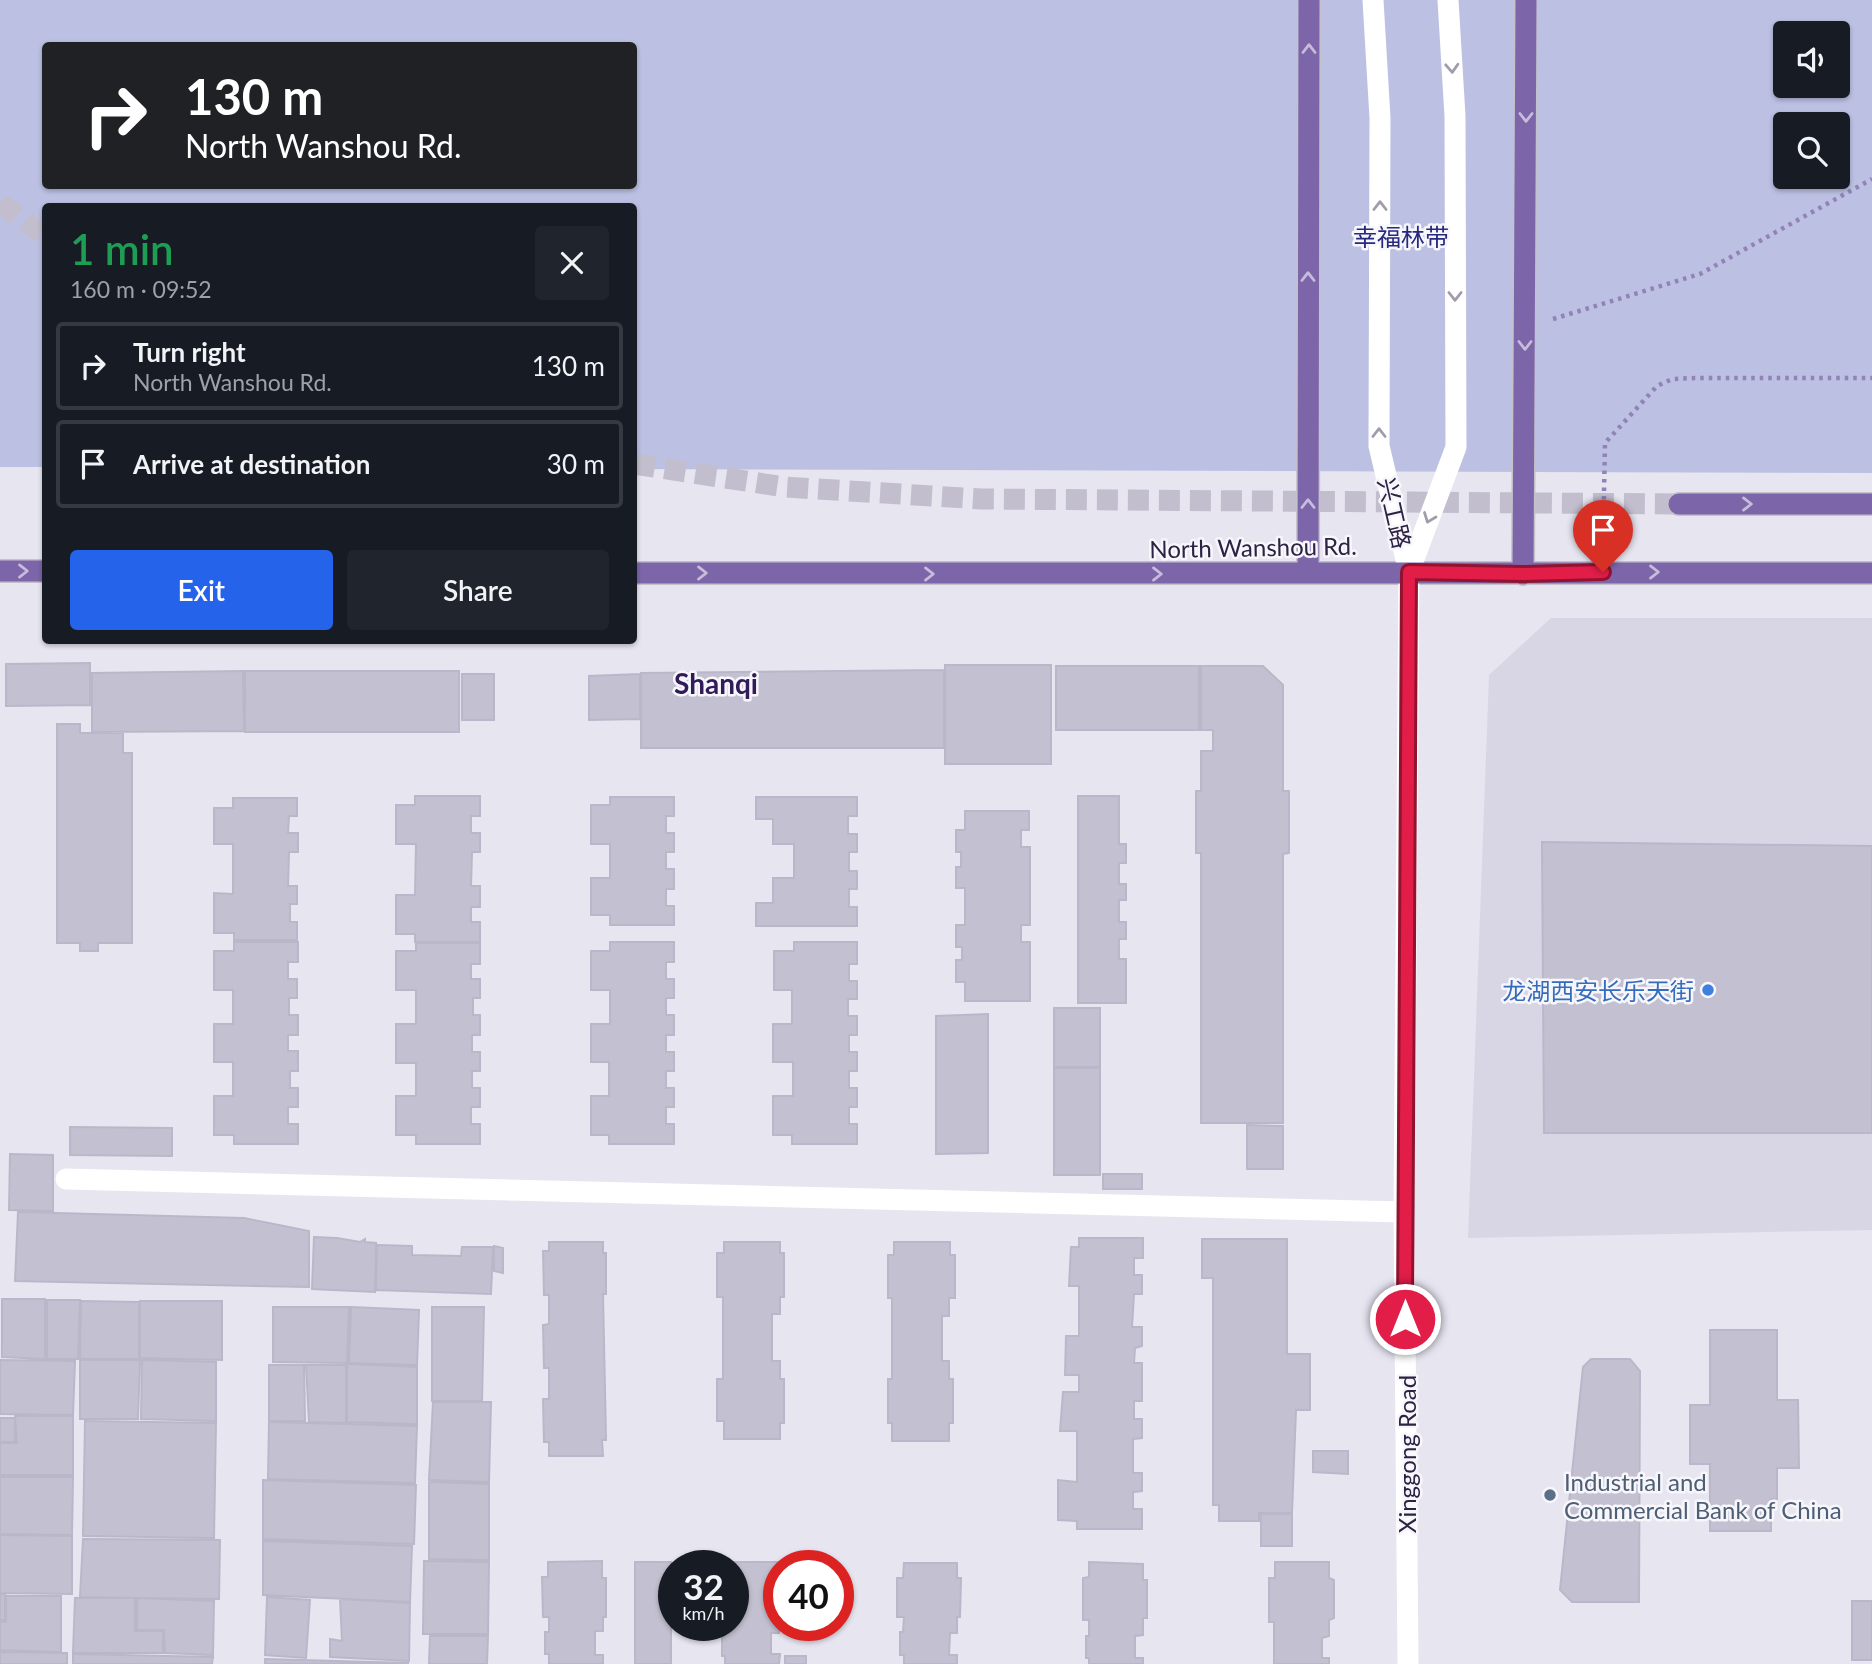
<!DOCTYPE html>
<meta charset="utf-8">
<style>
:root{--surface:#171b24;--page:#20242c;--text:#f1f3f6;--muted:#9ea1a6;--line:#363941;--accent:#2563eb}
body{margin:0;font-family:Lato,"Noto Sans SC",sans-serif;background:var(--page);color:var(--text);height:100vh;display:flex;flex-direction:column;font-size:26px;white-space:nowrap}
*{box-sizing:border-box;margin:0}
p{font-size:23px;color:var(--muted)}
.icon{flex:none;width:38px;height:38px;fill:none;stroke:currentColor;stroke-width:2;stroke-linecap:round;stroke-linejoin:round}
.map{position:relative;flex:1;overflow:hidden}
.panel{position:absolute;left:42px;top:203px;width:595px;height:441px;display:flex;flex-direction:column;background:var(--surface);border-radius:7px;box-shadow:0 2px 5px #0004}
.panel>*{flex:none}
.banner{position:absolute;left:42px;top:42px;width:595px;height:147px;border-radius:7px;box-shadow:0 2px 5px #0004;background:#202124;color:#fff;overflow:hidden}
.buttons{position:absolute;left:1773px;top:21px;display:grid;gap:14px}
.buttons a{display:grid;place-items:center;width:77px;height:77px;border-radius:7px;background:var(--surface);box-shadow:0 2px 5px #0004;font-size:35px}
.speed{position:absolute;left:658px;top:1550px;display:flex;gap:14px;font-size:35px;font-weight:700;text-align:center}
.speed>*{display:grid;place-content:center;width:91px;height:91px;border-radius:50%;background:var(--surface);box-shadow:0 2px 5px #0004;line-height:1}
.speed small{font-size:18px;font-weight:400}
.speed .limit{border:10px solid #d22;background:#fff;color:#111}
.pin{position:absolute;display:grid;place-items:center;width:60px;height:60px;color:#fff;margin:-72px -30px;border-radius:50% 50% 50% 0;rotate:-45deg;box-shadow:0 0 7px #0007}
.pin .icon{rotate:45deg}
.me{position:absolute;width:77px;margin:-38px;rotate:0deg;stroke-linejoin:round;filter:drop-shadow(0 0 5px #0008)}
.turn{display:flex;align-items:center;gap:24px;height:147px;padding:0 28px;font-size:32px}
.turn .icon{width:91px;height:91px;stroke-width:2.5}
.turn b{display:block;font-size:49px;line-height:60px}
.round{display:grid;place-items:center;flex:none;width:74px;height:74px;border-radius:7px;background:var(--page)}
.head{display:flex;align-items:center;justify-content:space-between;height:119px;padding:0 28px}
h1{font-size:42px;font-weight:600;line-height:52px;color:#1e9e55}
.action{display:flex;gap:14px;margin-top:auto;padding:14px 28px}
.action a{flex:1;height:80px;border-radius:7px;background:var(--accent);color:#fff;font-size:28px;font-weight:600;line-height:80px;text-align:center}
.action a+a{background:var(--page);color:var(--text)}
ul{padding:0;list-style:none}
li{display:flex;align-items:center;gap:21px;height:88px;margin:0 14px 10px;padding:0 14px;border:4px solid var(--line);border-radius:7px}
li div{flex:1}
li b{display:block;font-size:26px}
li em{font-style:normal}
.map>svg:first-child{display:block}
.built{fill:#d8d6e4}
.green{fill:#bcc1e3;fill-rule:evenodd}
.building{fill:#c3c1d1;stroke:#bab7ca;stroke-width:2}
.lines{fill:none;stroke-linecap:round;stroke-linejoin:round}
.major-tunnel{stroke:#c2bece;stroke-width:21;stroke-dasharray:21 10;stroke-linecap:butt}
.major-casing{stroke:#c4c1cb;stroke-width:24}
.path{stroke:#9182b7;stroke-width:4.5;stroke-dasharray:3.5 5;stroke-linecap:butt}
.minor{stroke:#fff;stroke-width:21}
.major{stroke:#7d65aa;stroke-width:21}
.oneway{stroke:#c6bddb}
.oneway2{stroke:#a09cab}
.route-casing{stroke:#92132f;stroke-width:18}
.route{stroke:#e11d48;stroke-width:12}
.shop-dot{fill:#3f7fe0;stroke:#f7f7fb;stroke-width:2.5}
.service-dot{fill:#5c6f8a;stroke:#f7f7fb;stroke-width:2.5}
.labels{text-anchor:middle;dominant-baseline:central;stroke-width:5;stroke-linejoin:round;paint-order:stroke}
.park-label{font-size:24px;fill:#272880;stroke:#f7f7fb}
.street-label{font-size:24px;fill:#2d2244;stroke:#f7f7fb}
.shop-label{font-size:24px;fill:#366cbe;stroke:#f7f7fb;text-anchor:end}
.service-label{font-size:24px;fill:#4e5e75;stroke:#f7f7fb;text-anchor:start}
.quarter-label{font-size:28px;font-weight:bold;fill:#311b59;stroke:#f7f7fb}
</style>
<div class="map">
<svg width="1872" height="1664" viewBox="0 0 1872 1664">
<rect width="100%" height="100%" fill="#e7e5f0"/>
<path class="built" d="M1551,618H1872V1230L1468,1238L1489,675Z"/>
<path class="green" d="M0,0H1872V473L634,469V206H46L45,467H0ZM1785,33H1838V86H1785ZM46,46H634V186H46ZM1785,124H1838V177H1785Z"/>
<path class="building" d="M90,663V705L6,706V664Z
M945,665H1051V764H945Z
M1056,666H1199V730H1056Z
M1201,666H1263L1283,685V791H1289V853L1283,854V1123H1201V853H1196V791H1201V751H1213V730H1201Z
M944,670V748H641V673Z
M243,671L244,731L92,732V673Z
M245,671H459V732H245Z
M462,674H494V720H462Z
M640,674V719L589,720V676Z
M57,724H80V733H123V753H132V943H98V951H80V943H57Z
M415,796H480V816H471V833H480V852H472L471,886H480V907H471V922H480V942H415V934H396V895H415L416,844H396V805H415Z
M1078,796H1119V844H1126V863H1119V884H1126V900H1119V922H1126V939H1119V959H1126V1003H1078Z
M610,797H674V816H666V833H674V852H666V869H674V889H666V906H674V925H610V915H591V878H610V844H591V805H610Z
M756,797H857V816H848V834H857V852H849V871H857V889H849V907H857V926H756V903H773V878H794V844H773V819H756Z
M233,798H297V816H289L288,833H298V852H289L288,886H297V904H290V922H297V940H234V933H214V893L233,894V844H214V808H233Z
M965,811H1029V830H1021V847H1030V925H1021V942H1030V1001H965V982H956V960H962V947H956V925H965V888H956V867H961V852H956V830H965Z
M1542,842L1872,846V1133H1544Z
M234,942H298V962H288V979H297V998H289V1015H298V1035H288V1051H298V1071H290V1088H298V1107H288V1124H298V1144H234V1135H214V1096H233V1062H214V1024H233V990H214V951H234Z
M610,942H674V962H666V979H674V998H666V1015H674V1035H666V1052H674V1071H666V1088H674V1107H666V1124H674V1144H609V1135H591V1096H609V1062H591V1024H610V990H591V951H610Z
M794,942H857V964H849V981H857V999H848V1016H857V1035H849V1052H857V1071H849V1088H857V1107H849V1124H857V1144H792V1135H773V1096H793V1062H773V1024H792V990H774V951H794Z
M416,943H480V964H471V979H480V998H473V1015H480V1035H472V1052H480V1071H472V1088H480V1107H471V1124H480V1144H416V1135H396V1096H416V1063H396V1024H416V990H396V951H416Z
M1054,1008H1100V1067H1054Z
M988,1014V1153L936,1154V1016Z
M1054,1068H1100V1175H1054Z
M1247,1125L1283,1126V1169H1247Z
M70,1127L172,1128V1156L70,1155Z
M10,1154L53,1155V1211L9,1210Z
M1103,1174H1142V1189H1103Z
M18,1212L244,1218L309,1231V1287L15,1281Z
M314,1237L337,1238L360,1242L365,1239V1242L376,1243L375,1292L312,1289Z
M1079,1238H1143V1258H1134V1275H1142V1294H1134L1132,1327H1142V1346L1135,1348L1134,1363H1142V1401H1134V1419H1142V1438L1133,1439V1473H1142V1491L1133,1492V1509H1142V1529H1077V1521L1058,1520V1480L1077,1482V1431H1060L1063,1392H1079V1375H1065L1066,1336H1079V1286H1069L1071,1247H1079Z
M1202,1239H1287V1354H1310V1410H1296L1292,1513H1259V1521H1219V1505H1213V1278H1202Z
M549,1242H603V1253H606V1294H603L606,1440H602L603,1456H549V1442H544L543,1399H549V1368H544L543,1325L549,1324V1295H544L543,1251H549Z
M724,1242H780V1253H784V1297H780V1314H772V1361H780V1379H784V1423H780V1439H724V1421H717V1379H723V1297H717V1253H724Z
M894,1242H950V1255H955V1298H949V1316H942V1361H949V1379H953V1423H949V1441H892V1423H888V1379H892V1298H888V1255H894Z
M377,1245L412,1246V1255L461,1256L462,1247H493L491,1294L376,1290Z
M494,1246L503,1248V1273L494,1271Z
M2,1299H45V1359L2,1357Z
M47,1300H80L78,1359H47Z
M81,1301L139,1302V1359H80Z
M140,1301H222V1360L140,1358Z
M273,1307H349L347,1363L273,1362Z
M351,1307L419,1310L417,1365L349,1363Z
M432,1307H484L482,1401H432Z
M1710,1330H1777V1400H1798L1799,1468H1777V1499H1771V1531H1710V1464H1690V1405H1710Z
M1591,1359H1630L1640,1371L1639,1602H1572L1560,1590L1583,1367Z
M0,1360L75,1361L73,1415L0,1414Z
M80,1360H140L138,1419H80Z
M142,1360L216,1362V1421L141,1419Z
M347,1364L417,1367V1424L347,1422Z
M269,1365H304L305,1421H269Z
M306,1365H346V1423L309,1422Z
M433,1402H491L489,1482L429,1480Z
M15,1416H73V1475H0V1443H17Z
M0,1418H15V1442H0Z
M85,1421L216,1423L214,1538L83,1536Z
M269,1422L417,1426L415,1483L268,1479Z
M1313,1451H1348V1474L1313,1472Z
M0,1477H73L72,1535L0,1534Z
M263,1480L416,1485L414,1544L263,1539Z
M429,1482L489,1484V1560L429,1559Z
M1261,1514H1292V1546H1261Z
M0,1535L72,1536V1594L0,1593Z
M83,1539L220,1540L219,1599L80,1597Z
M263,1541L412,1546L410,1602L263,1595Z
M424,1561L489,1562L488,1634H423Z
M602,1561V1578H606V1617H603V1631H595V1655H603V1664H549V1654H545V1632H549V1617H543L542,1577H548V1562Z
M635,1562H671V1664H635Z
M725,1562H779V1633H771V1654H780L779,1664H725V1656H722V1632H725V1626H733V1566H725Z
M1089,1562L1143,1564V1580H1147V1618H1143V1635L1135,1636V1658H1143V1664H1089V1658H1086V1636H1089V1620H1083V1578L1089,1577Z
M1275,1562H1329V1578L1334,1580V1618L1329,1620V1636L1322,1638V1658H1329V1664H1274V1622H1269V1578H1275Z
M904,1563H957V1578H961L960,1617H957V1633H950L949,1655H957V1664H904V1655H900V1632H903L904,1617H897V1578H903Z
M0,1594H5V1620H0Z
M6,1596H61V1652L0,1650V1622H6Z
M267,1597L310,1600L306,1658L265,1655Z
M75,1598H135V1631H163V1653H73Z
M137,1598L214,1601L213,1655L165,1653L164,1630H137Z
M340,1599L410,1603L409,1661L330,1657V1639L342,1641Z
M1852,1601H1872V1660H1852Z
M430,1636H488L487,1664H429Z
M0,1652L67,1653V1664H0Z
M73,1654L213,1657L212,1664H73Z
M785,1656H806V1664H785Z
M265,1659L409,1663L265,1664Z"/>
<g class="lines">
<path class="major-tunnel" d="M0,203L46,237
M634,464L785,487L981,499L1679,504"/>
<defs>
<path id="major" d="M1679,504H1872
M0,571H46
M634,573H1872
M1308,573L1309,0
M1523,574L1526,0"/>
</defs>
<use href="#major" class="major-casing"/>
<path class="path" d="M1553,319L1700,274L1872,179
M1603,542L1605,443L1657,386L1672,379L1695,378H1872"/>
<path class="minor" d="M1373,0L1380,118L1379,446L1409,572L1404,1212L1408,1664
M1409,572L1456,447L1455,116L1448,0
M66,1179L1404,1212"/>
<use href="#major" class="major"/>
</g>
<defs><path id="oneway-chevron" d="M-2-3.5L2.5 0L-2 3.5" fill="none" stroke-width="1.6" stroke-linecap="round" stroke-linejoin="round" transform="scale(1.75)"/></defs>
<g class="oneway">
<use href="#oneway-chevron" transform="translate(1309 49) rotate(-90)"/>
<use href="#oneway-chevron" transform="translate(1526 117) rotate(90)"/>
<use href="#oneway-chevron" transform="translate(1308 277) rotate(-90)"/>
<use href="#oneway-chevron" transform="translate(1525 345) rotate(90)"/>
<use href="#oneway-chevron" transform="translate(1308 504) rotate(-90)"/>
<use href="#oneway-chevron" transform="translate(1747 504)"/>
<use href="#oneway-chevron" transform="translate(23 571)"/>
<use href="#oneway-chevron" transform="translate(1654 572)"/>
<use href="#oneway-chevron" transform="translate(702 573)"/>
<use href="#oneway-chevron" transform="translate(929 574)"/>
<use href="#oneway-chevron" transform="translate(1157 574)"/>
</g>
<g class="oneway2">
<use href="#oneway-chevron" transform="translate(1452 68) rotate(87)"/>
<use href="#oneway-chevron" transform="translate(1380 206) rotate(-90)"/>
<use href="#oneway-chevron" transform="translate(1455 296) rotate(90)"/>
<use href="#oneway-chevron" transform="translate(1379 433) rotate(-90)"/>
<use href="#oneway-chevron" transform="translate(1429 518) rotate(111)"/>
</g>
<g class="lines">
<defs>
<path id="route" d="M1405,1319L1409,572L1523,574L1603,572"/>
</defs>
<use href="#route" class="route-casing"/>
<use href="#route" class="route"/>
</g>
<circle class="shop-dot" cx="1708" cy="990" r="7"/>
<circle class="service-dot" cx="1550" cy="1495" r="7"/>
<g class="labels">
<g class="park-label">
<text x="1401" y="236">幸福林带</text>
</g>
<g class="street-label">
<text transform="translate(1395 513) rotate(77)">兴工路</text>
<text transform="translate(1253 547) rotate(-1)">North Wanshou Rd.</text>
<text transform="translate(1406 1454) rotate(-90)">Xinggong Road</text>
</g>
<g class="shop-label">
<text x="1694" y="990">龙湖西安长乐天街</text>
</g>
<g class="service-label">
<text x="1564" y="1481">Industrial and<tspan x="1564" dy="28">Commercial Bank of China</tspan></text>
</g>
<g class="quarter-label">
<text x="716" y="683">Shanqi</text>
</g>
</g>
</svg>
<div class="buttons">
<a><svg class="icon" aria-label="sound" viewBox="0 0 24 24"><path d="M4 9h4l5-4v14l-5-4H4zM17 9q2 3 0 6"/></svg></a>
<a><svg class="icon" aria-label="search" viewBox="0 0 24 24"><circle cx="10" cy="10" r="6"/><path d="M15 15l6 6"/></svg></a>
</div>
<div class="speed"><div>32<small>km/h</small></div><div class="limit">40</div></div>
<div class="pin" style="left:1603px;top:572px;background:#d93025"><svg class="icon" aria-label="arrive" viewBox="0 0 24 24"><path d="M6 21V4h12l-3 4 3 4H6"/></svg></div>
<svg class="me" style="left:1405px;top:1319px" viewBox="-20 -20 40 40"><circle r="17" fill="#e11d48" stroke="#fff" stroke-width="3"/><path d="M0-11L8 9 0 5-8 9z" fill="#fff"/></svg>
<div class="banner">
<div class="turn"><svg class="icon" aria-label="right" viewBox="0 0 24 24"><path d="M7 20v-9h11M14 6l5 5-5 5"/></svg><div><b>130 m</b>North Wanshou Rd.</div></div>
</div>
<section class="panel">
<div class="head"><div><h1>1 min</h1><p>160 m · 09:52</p></div><a class="round"><svg class="icon" aria-label="close" viewBox="0 0 24 24"><path d="M6 6l12 12M18 6L6 18"/></svg></a></div>
<ul>
<li><svg class="icon" aria-label="right" viewBox="0 0 24 24"><path d="M7 20v-9h11M14 6l5 5-5 5"/></svg><div><b>Turn right</b><p>North Wanshou Rd.</p></div><em>130 m</em></li>
<li><svg class="icon" aria-label="arrive" viewBox="0 0 24 24"><path d="M6 21V4h12l-3 4 3 4H6"/></svg><div><b>Arrive at destination</b></div><em>30 m</em></li>
</ul>
<div class="action"><a>Exit</a><a>Share</a></div>
</section>
</div>
